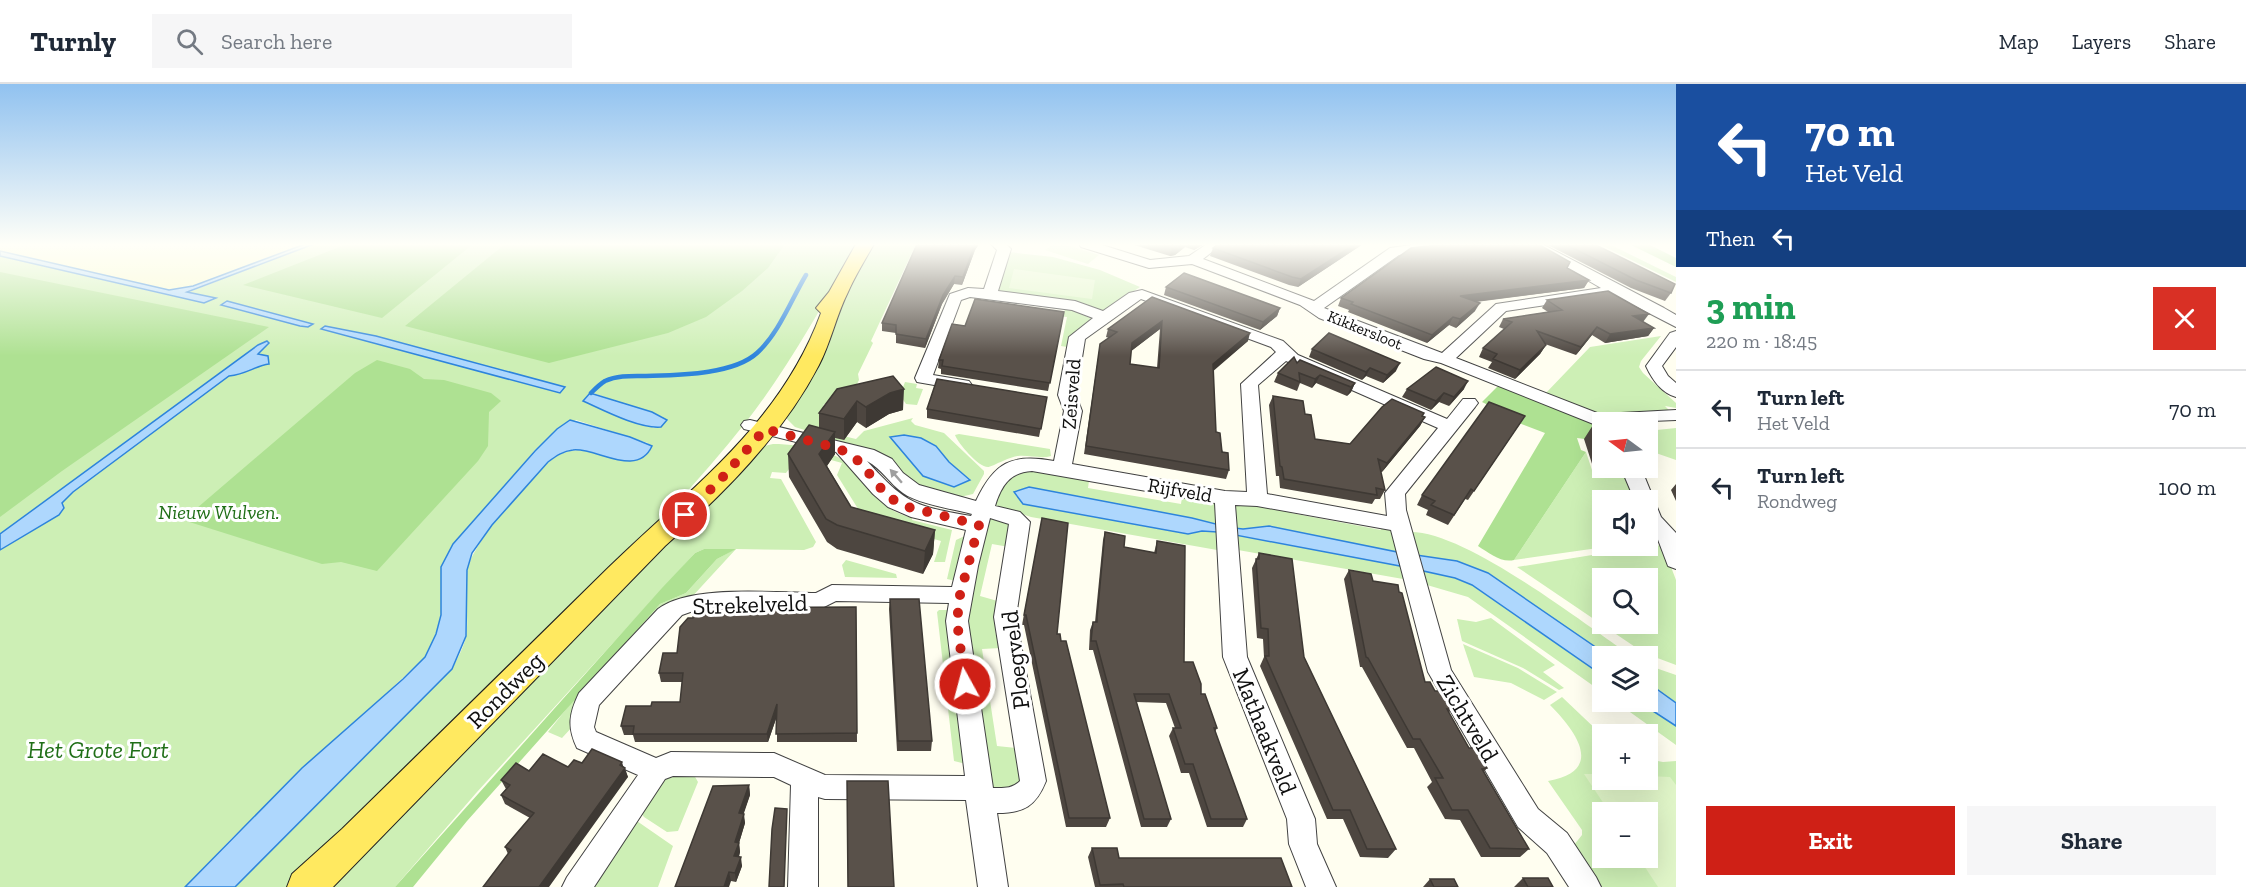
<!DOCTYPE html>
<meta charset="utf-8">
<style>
:root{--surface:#fff;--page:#f6f6f7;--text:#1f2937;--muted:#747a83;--line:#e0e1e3;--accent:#cf2016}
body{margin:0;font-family:"Zilla Slab",serif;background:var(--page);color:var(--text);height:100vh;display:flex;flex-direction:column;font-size:22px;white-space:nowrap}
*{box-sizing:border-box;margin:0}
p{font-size:20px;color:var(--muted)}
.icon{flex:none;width:33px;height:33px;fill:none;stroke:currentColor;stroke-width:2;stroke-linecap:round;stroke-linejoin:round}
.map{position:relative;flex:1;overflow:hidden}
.sheet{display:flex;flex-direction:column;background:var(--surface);width:570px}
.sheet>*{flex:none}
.guide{background:#1a4fa0;color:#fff;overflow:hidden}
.needle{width:39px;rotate:285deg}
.tools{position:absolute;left:1592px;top:328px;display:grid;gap:12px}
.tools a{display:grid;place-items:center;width:66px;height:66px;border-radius:0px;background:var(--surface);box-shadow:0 6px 24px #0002;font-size:30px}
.pin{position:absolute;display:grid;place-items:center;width:51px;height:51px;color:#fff;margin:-26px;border:3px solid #fff;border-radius:50%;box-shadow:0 2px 6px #0007}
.me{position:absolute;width:66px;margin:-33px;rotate:353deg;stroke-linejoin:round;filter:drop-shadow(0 0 4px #0008)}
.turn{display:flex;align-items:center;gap:21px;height:126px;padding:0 30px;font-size:27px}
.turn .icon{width:78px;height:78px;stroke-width:2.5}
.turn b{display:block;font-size:42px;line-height:51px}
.then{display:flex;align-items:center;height:57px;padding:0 30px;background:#0003;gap:12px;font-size:22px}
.round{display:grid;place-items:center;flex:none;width:63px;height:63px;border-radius:0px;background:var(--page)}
.head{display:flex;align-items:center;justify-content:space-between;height:102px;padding:0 30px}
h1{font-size:36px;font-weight:800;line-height:45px;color:#1e9e55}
.action{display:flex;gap:12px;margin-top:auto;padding:12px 30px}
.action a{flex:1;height:69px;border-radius:0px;background:var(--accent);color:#fff;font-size:24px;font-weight:800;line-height:69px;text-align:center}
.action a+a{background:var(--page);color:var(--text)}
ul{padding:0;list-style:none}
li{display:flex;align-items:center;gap:18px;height:78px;padding:0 30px;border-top:2px solid var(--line)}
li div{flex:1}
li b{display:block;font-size:22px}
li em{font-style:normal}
header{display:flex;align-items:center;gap:36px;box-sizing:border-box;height:84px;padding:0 30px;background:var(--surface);border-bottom:2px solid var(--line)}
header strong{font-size:28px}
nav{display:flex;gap:33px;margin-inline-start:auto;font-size:21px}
.search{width:420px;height:54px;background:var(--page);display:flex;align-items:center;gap:15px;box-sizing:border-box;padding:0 21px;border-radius:0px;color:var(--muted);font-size:22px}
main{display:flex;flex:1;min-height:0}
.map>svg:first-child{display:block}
.farmland{fill:#f8f9cd}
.green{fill:#cdefb5;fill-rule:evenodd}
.forest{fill:#aee192}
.pitch{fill:#e0f5c8}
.water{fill:#aed7fd;stroke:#2d84dc;stroke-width:1.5}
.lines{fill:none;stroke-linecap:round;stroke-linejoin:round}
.stream{stroke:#2d84dc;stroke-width:4.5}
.minor-casing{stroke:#424242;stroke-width:2}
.major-casing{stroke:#202020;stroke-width:2}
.minor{fill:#fff;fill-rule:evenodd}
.major{fill:#ffe960;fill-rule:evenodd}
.wall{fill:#4d4640;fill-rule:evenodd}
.shaded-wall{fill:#3e3934}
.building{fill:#59514a;stroke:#3e3934;stroke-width:1.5;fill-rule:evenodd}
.oneway{fill:#9f9f9f}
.route{stroke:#cf2016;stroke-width:10;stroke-dasharray:0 18}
.labels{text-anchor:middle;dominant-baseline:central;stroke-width:6;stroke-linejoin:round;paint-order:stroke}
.far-street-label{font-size:16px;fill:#0f0f0f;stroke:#fff}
.street-label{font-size:20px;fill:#0f0f0f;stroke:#fff}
.park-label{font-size:20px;font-style:italic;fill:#206f17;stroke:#fff}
.near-street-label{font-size:24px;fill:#0f0f0f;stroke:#fff}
.near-park-label{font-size:24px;font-style:italic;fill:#206f17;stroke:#fff}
</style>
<header>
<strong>Turnly</strong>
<div class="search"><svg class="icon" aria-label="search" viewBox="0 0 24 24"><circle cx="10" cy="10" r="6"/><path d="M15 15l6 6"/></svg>Search here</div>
<nav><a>Map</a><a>Layers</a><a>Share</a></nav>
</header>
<main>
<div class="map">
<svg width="1676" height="803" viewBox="0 0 1676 803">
<rect width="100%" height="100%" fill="#fffef0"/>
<path class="farmland" d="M0,160H305L193,202L169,206L0,167Z"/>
<path class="green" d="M314,160H858C823,220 789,283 746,338C721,370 693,401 666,431L293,803H235L452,585C457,575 464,563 466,552C470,530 462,505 468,483C474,458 539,378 563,369C595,357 616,390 650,367L648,359L576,336L557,345L534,367L441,483V531L436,550L425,573L232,754L185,803H0V172L176,213ZM593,309L663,333L654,344L584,317Z
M872,160H916L871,257L873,259L858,290L859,296L849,316L829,318L823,321L831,326L818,346L856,355L864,347L913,334L911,337L915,341L944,349L984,387V390L973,410L960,413L925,408L865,365L795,343L786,334ZM904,351L936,362L949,378L970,395L969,397L923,392L890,353Z
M1599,160H1609L1676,193V198Z
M1008,168L1053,173L1100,186L1140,203L1104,227L1002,209L997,206Z
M1066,223L1092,235L1067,263L1061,262L1067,233L1056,232L1054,227L1064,228Z
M1661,252L1641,277L1639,283L1643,289L1676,319V324L1665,322L1670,327L1603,332L1544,311L1590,263Z
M905,298L917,300L916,304L923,305L917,321L906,320L900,311Z
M1676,344V376L1653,368L1647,356V347Z
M959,350L1050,365L1051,372C1042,375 1029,371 1018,372C1008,373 992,383 988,383C978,383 958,359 955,351Z
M773,360C804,360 843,368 864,392C884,415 878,424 912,434V436L952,446L945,478H934L941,457L865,436L837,391L842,379L802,368L786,389L772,388L770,394L781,395L816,458L813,463L804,466L736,465L562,654L548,648L583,604L660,520L686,509L717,475L735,465H704L695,469L477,708L395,803H331L760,363Z
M1586,368L1592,386L1628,394L1637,417H1602V462H1612L1514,476Z
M1030,387L1089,397L1088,404L1181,420L1182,413L1213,417L1216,420V440L1029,403L1014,408L1023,420L1188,450L1202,447L1217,448V466L1031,433L995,421C1000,401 1011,391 1030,387Z
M1256,419L1290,427L1291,429L1381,446V441L1392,447L1397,468L1269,442L1243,445L1235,444L1234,421Z
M993,433L1012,438L1009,463L992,460L980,512L1001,518L999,542L995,543L996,551H1001V564L982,565L997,662L1016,664L1022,698L1020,703L993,705L968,544V523L989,435Z
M1411,448C1467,448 1584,540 1633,573H1610L1488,489L1457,477L1416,471Z
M967,451L956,497L947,495L956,456Z
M1235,451L1400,482L1403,495L1238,466Z
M1654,461L1663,462L1676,496V581L1644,569L1517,483ZM1602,495H1647V540H1602Z
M846,476L896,490L897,494L845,493L842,481Z
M1419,486L1455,494L1472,501L1602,591V608L1468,513L1427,501Z
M939,526H947L966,680L954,677L937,528Z
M1491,534L1555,581L1543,588L1564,604L1559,606L1523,584L1462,557L1457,535L1476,538Z
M1463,560L1518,584L1557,608L1544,616L1511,599L1474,593Z
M1647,581L1676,591V619L1647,598Z
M1562,613L1602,651V696H1647V675L1663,678L1676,677V803H1600L1574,761L1582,751V746L1548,697C1605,687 1577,648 1550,621ZM1602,729H1647V774H1602Z
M1616,618H1639L1676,642V661Z
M694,691L698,698L678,747L667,748L644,733L642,730C660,697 654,693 694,691Z
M634,735L673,762L658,803H588Z"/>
<path class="forest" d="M347,160H473L382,234L243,201Z
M505,160H785L768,184L742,207L706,233L668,249L549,279L405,242Z
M1629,160H1648L1676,174V183Z
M0,188L269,243L62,387L0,433Z
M377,276L410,285L424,295L444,296L491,309L501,317L489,328L488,362L478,377L377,487L341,478L322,480L183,436L355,289Z
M1499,301L1602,342V354L1592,356L1577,354L1581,366L1586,368L1514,476C1501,479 1489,469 1478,462L1545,349L1487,327L1490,322L1482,318Z
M704,465H736L717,475L686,509L660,520L467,737L413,803H395L662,504L695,469Z"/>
<path class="pitch" d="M1054,160H1064L1099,171L1088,180L1045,166Z
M1014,185L1095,196L1092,215L1009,204Z
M1584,690H1602V696H1647V692L1670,693L1676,701V803H1658L1639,774H1647V729H1610Z"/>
<path class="water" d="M305,160H314L187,208L216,214L204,219L0,172V167L169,206L193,202Z
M227,217L313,240L308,243L300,242L221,221Z
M325,242L376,252L565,303L560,309L321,245Z
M267,257L269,259L258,270L268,272L269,280C255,282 247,290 229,292L73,408L62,419L64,424L59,431L0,466V450L258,261Z
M590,309L652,328L667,336L661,343C639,345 603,326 583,317Z
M570,336L630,353L652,362C637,395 596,363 573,366C563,367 556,372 548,378L492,441L472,469L467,486L466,552L452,585L235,803H185L302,684L403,595L425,573L436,550L441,531V483L453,460L535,367L557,345Z
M904,351L921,354L936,362L949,378L970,396L954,403L923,392L890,353Z
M1029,403L1192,434L1216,440L1217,448L1202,447L1188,450L1023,420L1014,408Z
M1269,442L1397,468L1400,482L1235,451V444L1243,445Z
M1416,471L1457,477L1488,489L1610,573H1602V591L1472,501L1455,494L1419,486Z
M1647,598L1676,619V642L1639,618H1647Z"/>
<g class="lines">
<path class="stream" d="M591,309C595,305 600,300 605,297C618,291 632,292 646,292C677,291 733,291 757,269C779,249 791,216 806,191"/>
<defs>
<path id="minor" d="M991,160H1006L1011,165L998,207L1075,217L1103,227L1129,209L1142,206L1283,257L1298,271L1447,335L1463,315H1475L1478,319L1475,323L1405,410L1406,426L1451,586L1538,725L1567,749L1596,793L1601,803H1569L1547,769L1518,743L1428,588L1391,446L1257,422L1235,421L1247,573L1315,735L1317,760L1336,803H1306L1289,760L1287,735L1223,573L1215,419L1032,387C1010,388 1001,402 995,422L1020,428L1030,438L1016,533L1046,697C1036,722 1024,729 997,729L1008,803H978L966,716L825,715L818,713V803H788L791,701L774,693L673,692L665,695L594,803H562L567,793L638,691L577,664C567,643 569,630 579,609L658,525C691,500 774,509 816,509L832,501L952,503L966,446L911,433L888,423L873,410L836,368L744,345L741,341L744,337L750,336L874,366L892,375L903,389L919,401L976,417C994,379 1011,369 1054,377L1064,327L1058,311L1069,253L1093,234L1072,226L970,213L961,216L933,291L969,297L972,301L969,305L963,306L917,298L915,294L950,210L968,204L984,205L997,166ZM1141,215L1271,263L1276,268L1241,300L1247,408L1225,407L1072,380L1082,327L1076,311L1085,255ZM1286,277L1438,344L1385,409L1387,432L1267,410L1258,301ZM867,377C882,385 889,399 903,409C918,420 953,425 972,430L971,432C914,422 906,420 867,377ZM990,434L1009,440L994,533L1020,697C1012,705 1004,704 993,704L968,537L978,482ZM836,517L949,519L946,537L965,692L825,691L774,669L671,668L656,674L596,648L594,643L599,621L682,531L696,526L820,525Z
M1079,160H1099L1150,176L1189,172L1207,160H1222L1203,175L1314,217L1390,164L1419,160H1457L1450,164L1399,171L1324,224L1442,269L1496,220L1601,204L1525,160H1542L1664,224L1676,231V243L1614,211L1506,227L1456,274L1610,334L1621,329L1676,326V336L1602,339L1601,343L1441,279L1424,275L1319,234L1300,221L1192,180L1149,184L1081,163Z
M1676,247V263L1662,282L1668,292L1676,299V313C1661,309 1652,295 1646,282L1670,249Z
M1621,384H1641L1661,433L1676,449V485L1668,482L1657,453L1647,443V417H1635Z"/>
<path id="major" d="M856,160H874C865,176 855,192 848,208C836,232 831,258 819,281C782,352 724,409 665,462L333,803H287L292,790L342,745C431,658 520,571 608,484C690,404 780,341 821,229L816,224L829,208Z"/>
</defs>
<use href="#minor" class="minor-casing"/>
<use href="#major" class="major-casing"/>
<use href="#minor" class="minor"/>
<use href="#major" class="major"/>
</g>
<path class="wall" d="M917,160H979L975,166L962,201L954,200L942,220L925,264L896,259V249L882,247V239Z
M1131,160H1204L1194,166L1185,163L1175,171L1170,172Z
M1218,160H1363L1298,203L1289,201L1210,172L1213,164Z
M1546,160H1594L1671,209L1665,217L1631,204Z
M1567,184L1589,196L1584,204L1476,218L1475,227L1456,244L1449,241L1427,259L1348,228L1349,226L1338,222L1341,214Z
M1166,203L1280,224L1277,232L1260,246L1164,211Z
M1152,213L1248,257L1213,286L1216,348L1229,386L1226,395L1084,370L1100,260L1109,254L1106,253L1108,245ZM1160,245L1157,284L1130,280L1131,267Z
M1547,216L1643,238L1654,244L1648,252L1605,259L1592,251L1576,271L1545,260L1546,261L1540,270L1515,295L1488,284L1492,278L1479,273L1483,264L1504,245L1499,243L1503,235L1548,228L1542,224Z
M1064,228L1048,307L941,290V285L938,284L939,276L965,242Z
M1312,265L1396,287L1383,299L1366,292L1362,296L1309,273Z
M1297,279L1355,299L1351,308L1347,312L1316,299L1312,304L1300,299L1297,307L1274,298L1278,289Z
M837,305L903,326L889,330L866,344L857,338L844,356L835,354V370L827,382L851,423L935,446L933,470L923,490L837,465L827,458L789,393L788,370L819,344V329Z
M1407,305H1464L1449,322L1439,318L1431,326L1402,313Z
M1273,312L1305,330L1315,355L1350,360L1423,332L1425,333L1420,342L1382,388H1381L1385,406L1380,415H1375L1372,420L1280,404L1279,392H1276L1269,321Z
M1047,313L1039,353L927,334V325Z
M1525,332L1468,416L1465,415L1448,441L1426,431L1428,426L1417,421L1422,411Z
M1593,341L1602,343V384H1617L1613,390L1594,386L1584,355Z
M1676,400V417L1671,406Z
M1042,434L1057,550L1110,734L1106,743H1066L1024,541H1022Z
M1105,448L1124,463L1154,469L1157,457L1184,578L1201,610L1217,644L1215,648L1247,735L1243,743H1207L1189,689H1181L1175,670L1169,652L1173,644H1175L1166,619L1136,618L1171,735L1167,743H1141L1093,566H1089L1090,546L1093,538H1095L1103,456Z
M1259,469L1304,573L1396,765L1388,774L1360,773L1343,735H1327L1260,582L1264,573L1263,555L1257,554L1252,484Z
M1349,486L1373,497L1425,598L1435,607L1451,625L1449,629L1469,664L1487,684L1484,688L1529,765L1520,773H1481L1460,736L1445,735L1427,703L1432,698L1414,664H1407L1362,583H1360L1344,495Z
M890,515L932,657L931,667H897L889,525Z
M856,523L857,658H777V632L768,658H635L633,651H624L621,642L651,622L680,618L682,598H661L659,589L677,569Z
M582,679L623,683L628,693L508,770L505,763L530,734L505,720L501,711L506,705L501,696L529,687L568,683Z
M847,697L894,803H848Z
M749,701L750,711L743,730L745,739L739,759L740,768L739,773L742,782L736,798L731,797L675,803Z
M1092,764L1119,774L1292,803H1095L1088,773Z
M1523,794L1553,803H1514Z
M1430,795L1458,803H1423Z"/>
<path class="shaded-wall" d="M975,160H979L975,166L962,201L963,193Z
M1182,160H1186L1185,163L1175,171L1170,172L1172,164Z
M1196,160H1204L1194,166Z
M1355,160H1363L1298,203L1301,195Z
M955,192L954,200L942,220L925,264L926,255L943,211Z
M1589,196L1584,204L1456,220L1460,212Z
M1480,219L1475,227L1456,244L1460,235Z
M1280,224L1277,232L1260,246L1263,238Z
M1649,230L1643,238L1633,232Z
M1453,233L1449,241L1427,259L1432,251Z
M1162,237L1160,245L1130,268L1132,259Z
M1597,243L1592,251L1576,271L1581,263Z
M1654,244L1648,252L1605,259L1610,250Z
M1250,249L1248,257L1211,289L1213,280Z
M1546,261L1540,270L1515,295L1520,286Z
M1400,279L1396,287L1383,299L1387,291Z
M1370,284L1366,292L1362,296L1366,288Z
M1320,291L1316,299L1312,304L1315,295Z
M1468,297L1464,305L1449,322L1454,313Z
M1355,299L1351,308L1347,312L1351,303Z
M904,305L903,326L889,330L866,344V323L890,309Z
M1444,309L1439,318L1431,326L1436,317Z
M857,317V338L844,356V335Z
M1425,333L1420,342L1382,388L1387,379Z
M835,348V370L820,392L819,370Z
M935,446L933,470L923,490L925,467Z
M777,620L778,629L768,658L767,650Z
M622,678L624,685L625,684L628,693L549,803H539Z
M749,701L750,711L741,738L739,729Z
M744,730L745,739L739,759L740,768L736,781L734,772L735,758Z
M741,773L742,782L736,798L735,789Z
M729,788L731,797L729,803H724Z"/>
<path class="building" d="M917,160H975L963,193L955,192L943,211L926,255L896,250V241L882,239Z
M1158,160H1182L1178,163L1172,164Z
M1218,160H1355L1301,195L1292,193L1213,164Z
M1446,160H1538L1570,178L1567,184L1589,196L1460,212L1480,219L1460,235L1453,233L1432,251L1351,220L1353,218L1341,214L1411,164Z
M1565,160H1594L1675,200L1671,209L1636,196Z
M1184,189L1280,224L1263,238L1166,203Z
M1608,207L1649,230L1633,232L1654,244L1610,250L1597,243L1581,263L1537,247L1546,261L1520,286L1493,275L1497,270L1483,264L1512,238L1503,235L1562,226L1547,216Z
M1152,213L1250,249L1213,280L1216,348L1220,349L1222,368L1228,369L1229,386L1086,362L1100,260L1117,248L1108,245ZM1162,237L1159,284L1130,280L1132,259Z
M975,215L1064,228L1050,299L942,282L943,276H939L952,240L965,242Z
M1329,249L1400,279L1387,291L1370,284L1366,288L1312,265Z
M1294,273L1297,279L1300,276L1355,299L1351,303L1320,291L1315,295L1299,289L1300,298L1278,289Z
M1436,283L1468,297L1454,313L1444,309L1436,317L1407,305Z
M893,292L904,305L890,309L866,323L857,317L844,335L819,329L837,305Z
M937,295L1047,313L1041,345L927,325Z
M1273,312L1303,317L1305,330L1311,331L1315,355L1350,360L1382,323L1392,315L1424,329L1422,332L1425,333L1387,379L1378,375L1385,406L1376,404L1377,411L1284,395L1282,383L1280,382Z
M1489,318L1525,332L1474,407L1471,405L1454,431L1431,421L1435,417L1422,411Z
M809,341L835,348L819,370L851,423L935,446L925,467L837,441L826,435L788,370Z
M1593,341L1602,343V366Z
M1042,434L1068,439L1057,550H1060L1061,557H1066L1110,734H1069L1026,531H1024Z
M1105,448L1125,452L1124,463L1156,469L1157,457L1185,462L1184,578H1193L1201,600V610H1205L1217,644H1214L1247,735H1211L1193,680H1185L1173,644H1181L1169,610H1134L1171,735H1144L1096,557H1091L1093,538H1097V533Z
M1259,469L1292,475L1304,573L1396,765H1367L1350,726H1333L1265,572H1269L1268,545L1261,544L1256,475H1259Z
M1349,486L1371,490L1373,497L1398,501L1399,508L1402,509L1425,598H1430L1435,607H1440L1451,625H1447L1469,664H1474L1487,684L1482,685L1529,765L1490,764L1468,726H1452L1435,694H1443L1420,655H1413L1368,574L1366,573Z
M890,515H919L932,657H898Z
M856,523L857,649L776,650L777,620L767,650H633L634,642H621L626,622H651L652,618H680L683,589H659L663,569H677L680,543L688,534H693L694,524Z
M592,665L622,678L620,681L625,684L539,803H483L511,766L505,763L534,729L501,711L510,701L501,696L516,679L529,687L543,670L568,683L574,676L582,679Z
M847,697H888L894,803H848Z
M749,701L739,729L744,730L735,758L739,759L734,772L741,773L735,789L729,788L724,803H675L713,702Z
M775,724L787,725L784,803H769L772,745Z
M1092,764H1117L1119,774H1281L1292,803H1124L1123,800L1100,801Z
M1523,794H1548L1553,803H1528Z
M1430,795H1454L1458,803H1434Z"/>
<defs><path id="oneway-solid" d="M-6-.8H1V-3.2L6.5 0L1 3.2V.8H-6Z" transform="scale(1.5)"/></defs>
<use class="oneway" href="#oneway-solid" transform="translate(896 392) rotate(-131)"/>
<linearGradient id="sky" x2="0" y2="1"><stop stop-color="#91c2f0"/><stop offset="0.59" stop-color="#fffff8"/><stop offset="1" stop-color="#fffff8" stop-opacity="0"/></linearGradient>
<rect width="1676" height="272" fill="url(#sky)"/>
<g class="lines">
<path class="route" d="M685,431L721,395L765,345L840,365L860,378L887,412L904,422L979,441L960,511L957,537L965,600"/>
</g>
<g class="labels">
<g class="far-street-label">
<text transform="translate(1365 246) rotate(22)">Kikkersloot</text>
</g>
<g class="street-label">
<text transform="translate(1071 310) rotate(-86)">Zeisveld</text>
<text transform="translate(1180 406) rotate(10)">Rijfveld</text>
</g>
<g class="park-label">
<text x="219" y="428">Nieuw Wulven.</text>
</g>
<g class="near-street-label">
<text transform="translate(750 520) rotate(-2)">Strekelveld</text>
<text transform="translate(1015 576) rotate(-97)">Ploegveld</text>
<text transform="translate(505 606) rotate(-45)">Rondweg</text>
<text transform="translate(1468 634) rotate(59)">Zichtveld</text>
<text transform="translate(1265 647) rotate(68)">Mathaakveld</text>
</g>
<g class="near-park-label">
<text x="98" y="665">Het Grote Fort</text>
</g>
</g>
</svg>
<div class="tools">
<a><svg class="needle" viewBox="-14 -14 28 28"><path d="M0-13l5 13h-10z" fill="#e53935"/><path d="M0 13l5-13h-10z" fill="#747a83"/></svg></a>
<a><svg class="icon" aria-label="sound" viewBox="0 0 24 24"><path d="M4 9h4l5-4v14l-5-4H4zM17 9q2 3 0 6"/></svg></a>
<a><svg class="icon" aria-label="search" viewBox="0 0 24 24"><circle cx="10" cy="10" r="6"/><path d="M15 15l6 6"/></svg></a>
<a><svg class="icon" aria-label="layers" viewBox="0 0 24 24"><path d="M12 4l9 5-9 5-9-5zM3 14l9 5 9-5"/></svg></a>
<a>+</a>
<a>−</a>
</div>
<div class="pin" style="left:685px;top:431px;background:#d93025"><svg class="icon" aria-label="arrive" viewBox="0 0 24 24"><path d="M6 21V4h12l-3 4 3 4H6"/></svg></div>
<svg class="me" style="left:965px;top:600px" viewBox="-20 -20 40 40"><circle r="17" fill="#cf2016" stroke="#fff" stroke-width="3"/><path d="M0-11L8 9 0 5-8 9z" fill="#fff"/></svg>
</div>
<section class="sheet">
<div class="guide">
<div class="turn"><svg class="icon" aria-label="left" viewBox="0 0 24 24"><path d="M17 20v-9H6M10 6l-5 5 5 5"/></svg><div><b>70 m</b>Het Veld</div></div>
<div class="then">Then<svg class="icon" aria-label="left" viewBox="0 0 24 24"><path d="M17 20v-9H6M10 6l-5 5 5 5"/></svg></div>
</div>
<div class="head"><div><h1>3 min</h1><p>220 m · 18:45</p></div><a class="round" style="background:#d93025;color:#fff"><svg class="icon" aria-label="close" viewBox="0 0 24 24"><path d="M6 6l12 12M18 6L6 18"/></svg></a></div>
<ul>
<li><svg class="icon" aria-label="left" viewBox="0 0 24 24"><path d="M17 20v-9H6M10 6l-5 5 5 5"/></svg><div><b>Turn left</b><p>Het Veld</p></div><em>70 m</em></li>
<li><svg class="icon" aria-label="left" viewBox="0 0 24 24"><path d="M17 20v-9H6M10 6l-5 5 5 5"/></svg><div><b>Turn left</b><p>Rondweg</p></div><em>100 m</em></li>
</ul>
<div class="action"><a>Exit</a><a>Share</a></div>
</section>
</main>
